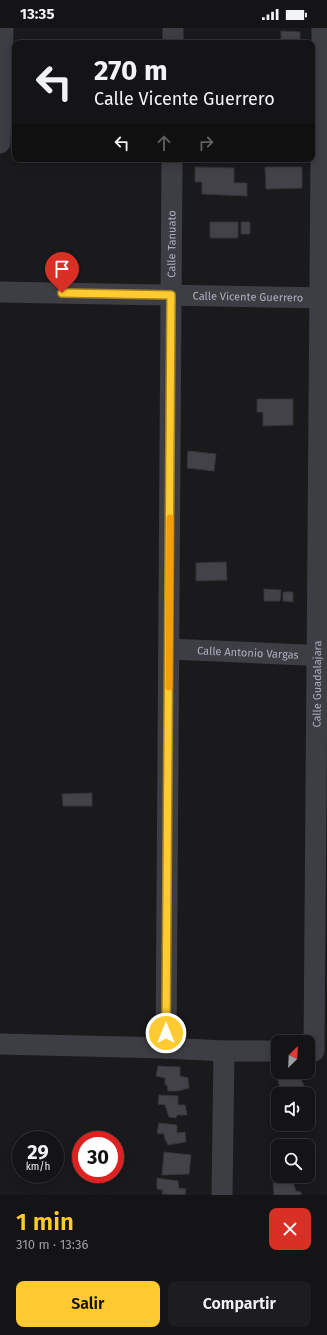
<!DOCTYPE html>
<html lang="es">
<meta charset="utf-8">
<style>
:root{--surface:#141416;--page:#1d1d1f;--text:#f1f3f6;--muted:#9d9ea1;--line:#333335;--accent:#ffcb30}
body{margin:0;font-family:"Fira Sans",sans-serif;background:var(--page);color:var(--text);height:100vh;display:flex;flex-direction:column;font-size:15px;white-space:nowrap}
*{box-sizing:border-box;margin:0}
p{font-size:13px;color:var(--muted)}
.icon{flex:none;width:22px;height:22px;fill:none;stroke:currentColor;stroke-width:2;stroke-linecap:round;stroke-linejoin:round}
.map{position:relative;height:1167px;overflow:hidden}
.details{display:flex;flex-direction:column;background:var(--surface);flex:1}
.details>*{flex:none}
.guide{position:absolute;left:12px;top:12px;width:303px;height:122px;border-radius:8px;box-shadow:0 2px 10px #0003,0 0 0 1px var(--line);background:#141416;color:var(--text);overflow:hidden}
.needle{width:26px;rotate:24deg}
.tools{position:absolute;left:271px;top:1007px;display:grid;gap:8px}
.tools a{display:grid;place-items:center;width:44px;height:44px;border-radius:8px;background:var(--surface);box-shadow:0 2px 10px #0003,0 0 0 1px var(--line);font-size:20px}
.speed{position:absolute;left:12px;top:1103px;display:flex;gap:8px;font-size:20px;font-weight:700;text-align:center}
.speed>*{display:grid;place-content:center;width:52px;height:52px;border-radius:50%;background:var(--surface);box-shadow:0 2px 10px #0003,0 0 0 1px var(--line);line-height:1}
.speed small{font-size:10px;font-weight:400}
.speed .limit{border:6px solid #d22;background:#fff;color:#111}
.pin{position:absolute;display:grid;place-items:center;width:34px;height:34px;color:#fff;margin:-41px -17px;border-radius:50% 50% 50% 0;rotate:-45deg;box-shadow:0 0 4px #0007}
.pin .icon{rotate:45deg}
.me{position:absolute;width:44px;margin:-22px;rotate:0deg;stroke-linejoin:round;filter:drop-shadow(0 0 3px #0008)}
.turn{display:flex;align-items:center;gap:14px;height:84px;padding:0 16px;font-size:18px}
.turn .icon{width:52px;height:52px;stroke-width:2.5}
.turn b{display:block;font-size:28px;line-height:34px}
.lanes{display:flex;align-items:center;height:38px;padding:0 16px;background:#0003;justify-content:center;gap:20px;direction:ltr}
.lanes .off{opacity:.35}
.round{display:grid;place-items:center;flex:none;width:42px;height:42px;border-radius:8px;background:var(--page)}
.summary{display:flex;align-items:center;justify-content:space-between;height:68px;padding:0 16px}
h1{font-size:24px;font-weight:600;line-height:30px;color:var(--accent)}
.cta{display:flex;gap:8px;margin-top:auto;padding:8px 16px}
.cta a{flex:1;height:46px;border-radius:8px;background:var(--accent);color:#111;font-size:16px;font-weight:600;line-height:46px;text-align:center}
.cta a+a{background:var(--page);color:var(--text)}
.status{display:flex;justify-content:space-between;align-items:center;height:28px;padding:0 20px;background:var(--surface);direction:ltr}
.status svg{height:11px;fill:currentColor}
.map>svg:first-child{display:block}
.building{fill:#424248;stroke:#353439}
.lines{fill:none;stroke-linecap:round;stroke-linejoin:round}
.minor{stroke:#3d3d44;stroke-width:21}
.route-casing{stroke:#a6841f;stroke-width:10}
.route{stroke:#ffcb30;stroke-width:7}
.slow{stroke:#f59e0b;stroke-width:7}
.labels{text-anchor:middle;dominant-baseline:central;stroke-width:4;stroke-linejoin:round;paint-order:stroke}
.street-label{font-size:11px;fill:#acb0be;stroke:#151518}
</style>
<div class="status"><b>13:35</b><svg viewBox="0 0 49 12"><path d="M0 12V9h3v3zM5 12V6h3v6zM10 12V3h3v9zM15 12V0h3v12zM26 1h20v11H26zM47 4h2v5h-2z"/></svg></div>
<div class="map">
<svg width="327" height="1167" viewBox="0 0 327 1167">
<rect width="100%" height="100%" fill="#1a1a1d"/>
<path class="building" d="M281,3L300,4V15H281Z
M195,139L234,140V155H247V168L202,166V154H195Z
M265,139H302V160L266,161Z
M210,194H238V210H210Z
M241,194H250V206H241Z
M257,371H293V397L263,398V384H257Z
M188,423L216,426L214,443L187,440Z
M226,534L227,552L196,553V535Z
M264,561L281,562L280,573H264Z
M283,564H293V574L283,573Z
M92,765V778H63L62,766Z
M158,1038L180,1039V1048L188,1050L189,1060L178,1063H168L167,1057H165V1050L156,1048Z
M277,1041H278V1044H298L305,1060H280L277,1049Z
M159,1067L178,1068V1077H185L187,1087H177L176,1090L169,1089L165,1077L158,1076Z
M159,1095L177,1097V1105L185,1104L186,1114L168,1117L165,1111L164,1106L157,1105Z
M164,1124L191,1127L189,1146L162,1147Z
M277,1124L278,1125V1146H275Z
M157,1150L178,1153L179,1160L186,1161L185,1167L162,1166L163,1162L157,1161Z
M293,1154L296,1163L301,1164V1167H274L273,1155Z"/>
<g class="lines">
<g class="minor">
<path d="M173,15V0"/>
<path d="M0,115L3,0"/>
<path id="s1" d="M0,264L327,270"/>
<path id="s2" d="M169,621L327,628"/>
<path d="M0,1016L166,1020L224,1023H278"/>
<path id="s3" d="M166,1020L172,131"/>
<path id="s4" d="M314,1023L322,0"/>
<path d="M222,1167L224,1023"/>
</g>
</g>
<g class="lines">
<defs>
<path id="route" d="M62,265L171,267L166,1005"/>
</defs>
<use href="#route" class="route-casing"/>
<use href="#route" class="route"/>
<path class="slow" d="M169,659L170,490"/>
</g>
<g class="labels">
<g class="street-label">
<text stroke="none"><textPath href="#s3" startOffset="804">Calle Tanuato</textPath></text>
<text stroke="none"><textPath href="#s1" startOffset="248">Calle Vicente Guerrero</textPath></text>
<text stroke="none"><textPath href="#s2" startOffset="79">Calle Antonio Vargas</textPath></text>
<text stroke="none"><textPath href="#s4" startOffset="367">Calle Guadalajara</textPath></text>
</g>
</g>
</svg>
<div class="tools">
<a><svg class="needle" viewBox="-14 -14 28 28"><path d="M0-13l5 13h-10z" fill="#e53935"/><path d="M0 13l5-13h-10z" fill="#9d9ea1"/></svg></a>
<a><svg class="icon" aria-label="sound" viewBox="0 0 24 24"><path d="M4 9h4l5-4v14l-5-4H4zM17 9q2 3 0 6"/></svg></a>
<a><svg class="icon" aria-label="search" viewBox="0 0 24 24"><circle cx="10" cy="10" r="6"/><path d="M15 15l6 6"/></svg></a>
</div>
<div class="speed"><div>29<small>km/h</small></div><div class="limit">30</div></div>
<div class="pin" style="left:62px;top:265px;background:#d93025"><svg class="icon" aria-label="arrive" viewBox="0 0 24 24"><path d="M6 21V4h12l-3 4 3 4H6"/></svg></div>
<svg class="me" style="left:166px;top:1005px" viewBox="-20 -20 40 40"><circle r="17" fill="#ffcb30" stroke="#fff" stroke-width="3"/><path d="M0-11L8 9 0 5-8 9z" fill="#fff"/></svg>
<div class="guide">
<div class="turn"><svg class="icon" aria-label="left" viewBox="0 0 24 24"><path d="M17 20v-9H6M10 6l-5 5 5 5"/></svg><div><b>270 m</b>Calle Vicente Guerrero</div></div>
<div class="lanes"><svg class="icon" aria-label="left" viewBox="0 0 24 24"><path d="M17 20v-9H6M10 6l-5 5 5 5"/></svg><svg class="icon off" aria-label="ahead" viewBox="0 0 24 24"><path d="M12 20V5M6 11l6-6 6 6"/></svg><svg class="icon off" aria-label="right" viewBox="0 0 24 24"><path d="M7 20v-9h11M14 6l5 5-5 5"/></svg></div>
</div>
</div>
<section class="details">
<div class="summary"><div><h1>1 min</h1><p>310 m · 13:36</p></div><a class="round" style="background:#d93025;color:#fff"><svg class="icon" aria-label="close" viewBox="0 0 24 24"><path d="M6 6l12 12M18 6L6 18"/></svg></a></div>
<div class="cta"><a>Salir</a><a>Compartir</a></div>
</section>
